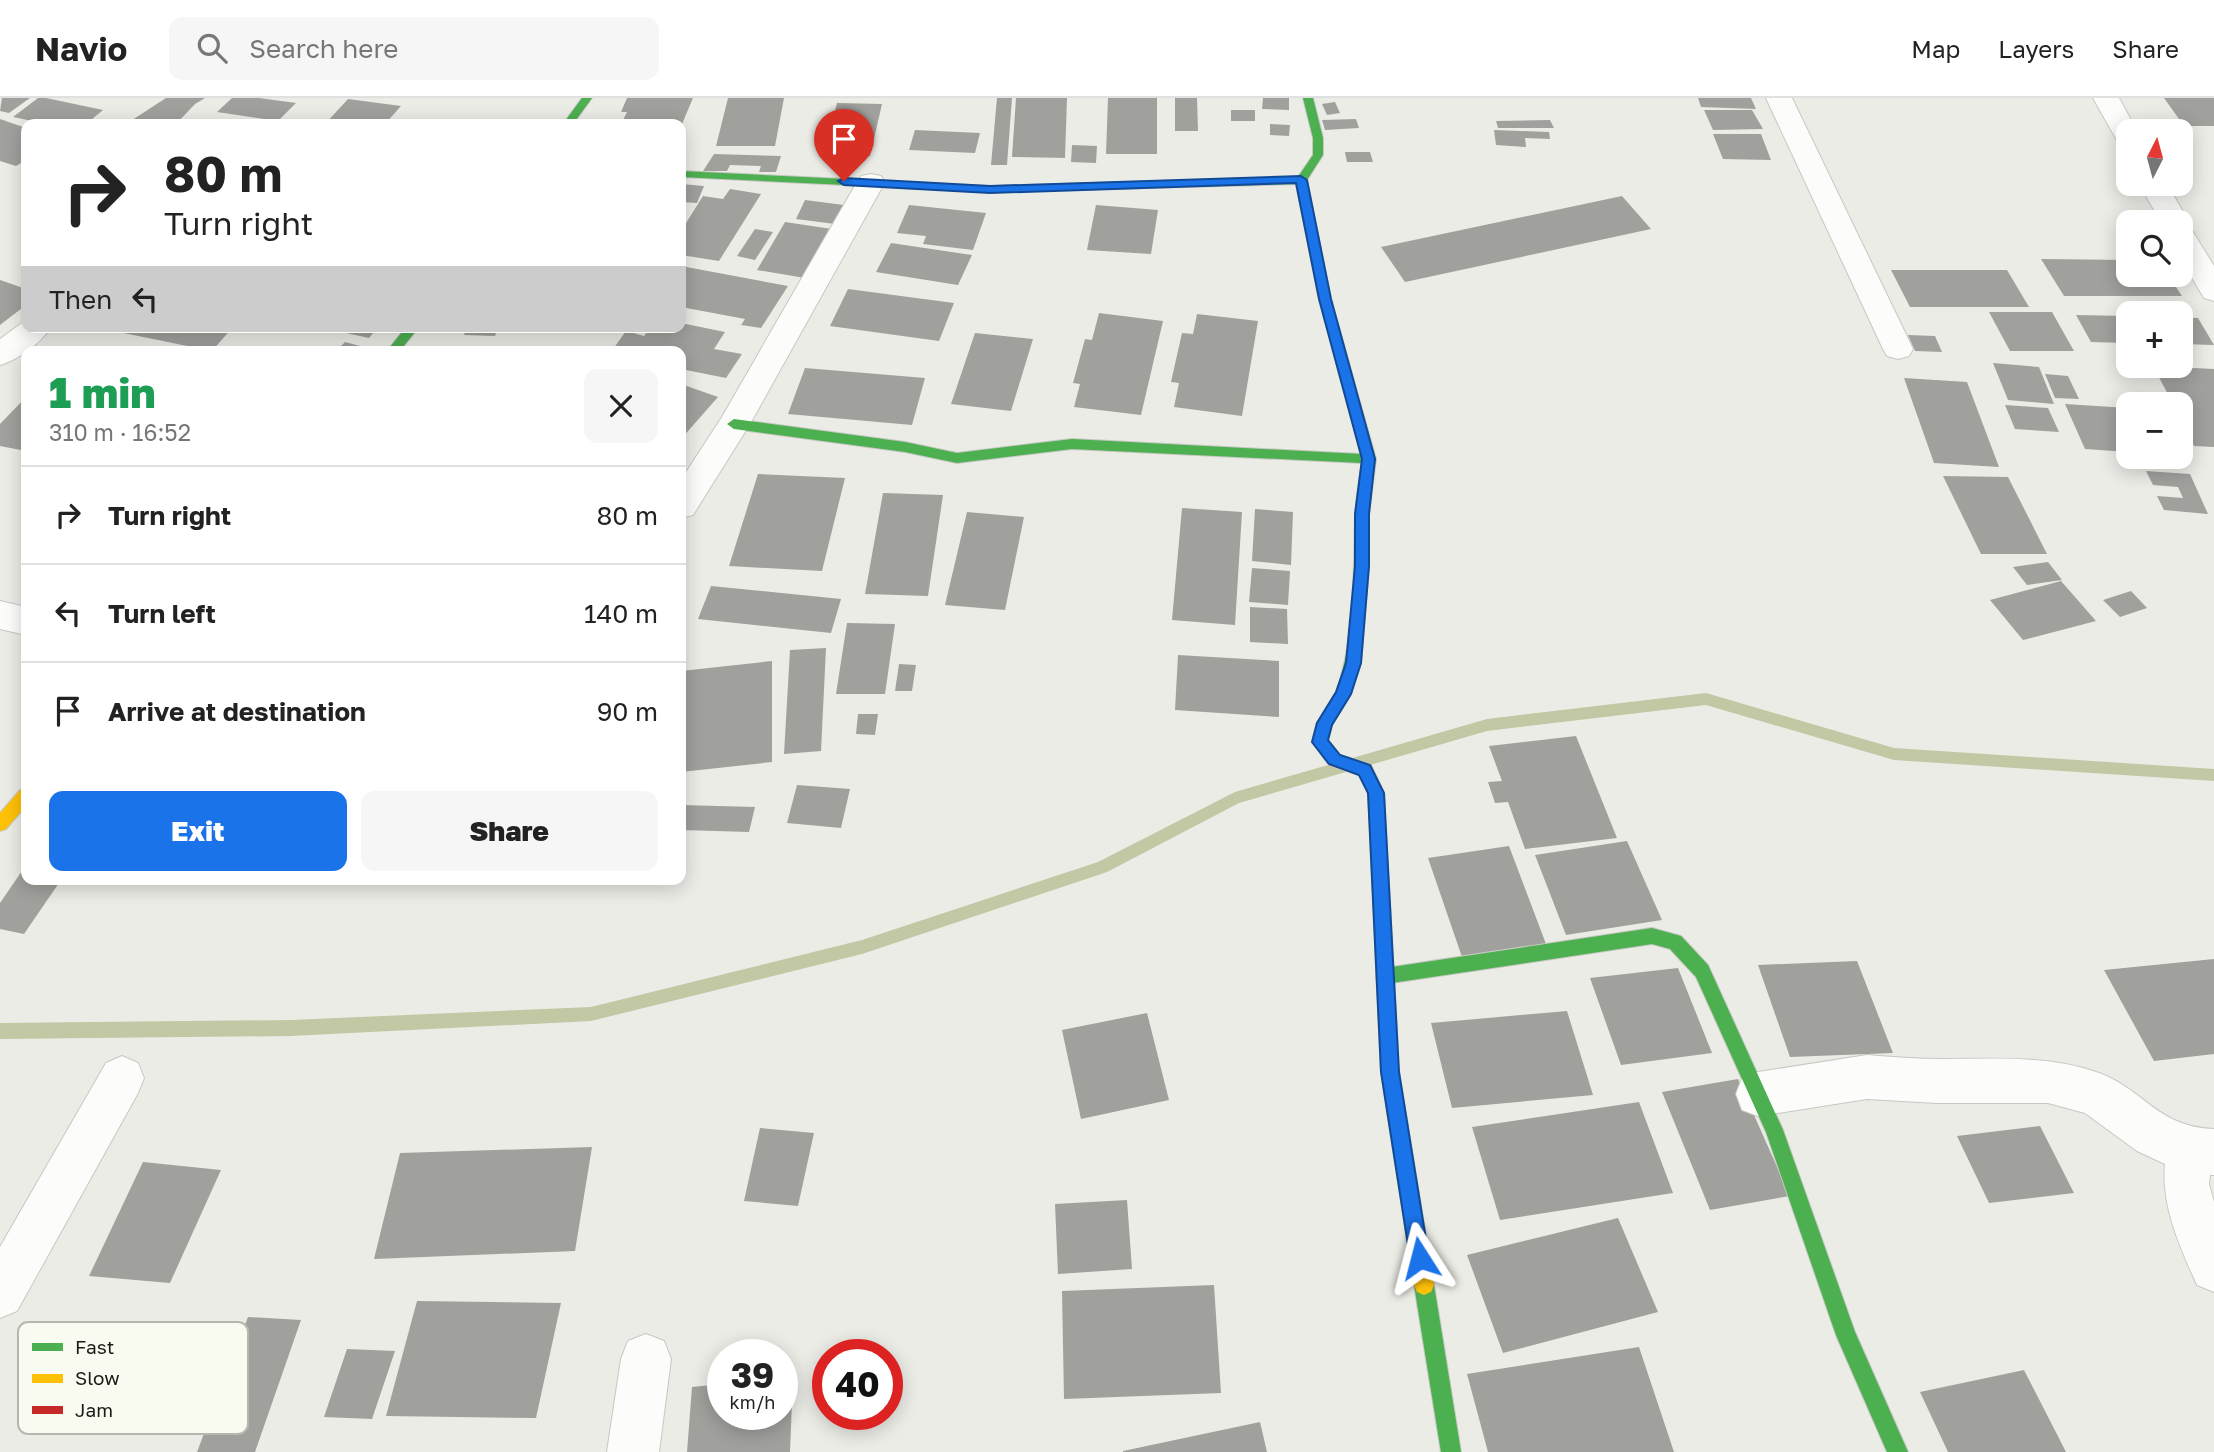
<!DOCTYPE html>
<meta charset="utf-8">
<style>
:root{--surface:#fff;--page:#f6f6f6;--text:#222;--muted:#767676;--line:#e0e0e0;--accent:#1a73e8}
body{margin:0;font-family:"Golos Text",sans-serif;background:var(--page);color:var(--text);height:100vh;display:flex;flex-direction:column;font-size:26px;white-space:nowrap}
*{box-sizing:border-box;margin:0}
p{font-size:23px;color:var(--muted)}
.icon{flex:none;width:38px;height:38px;fill:none;stroke:currentColor;stroke-width:2;stroke-linecap:round;stroke-linejoin:round}
.map{position:relative;flex:1;overflow:hidden}
.drawer{position:absolute;left:21px;top:248px;width:665px;height:539px;display:flex;flex-direction:column;background:var(--surface);border-radius:14px;box-shadow:0 4px 18px #0003}
.drawer>*{flex:none}
.banner{position:absolute;left:21px;top:21px;width:665px;height:214px;border-radius:14px;box-shadow:0 4px 18px #0003;background:#fff;color:var(--text);overflow:hidden}
.needle{width:46px;rotate:6deg}
.controls{position:absolute;left:2116px;top:21px;display:grid;gap:14px}
.controls a{display:grid;place-items:center;width:77px;height:77px;border-radius:14px;background:var(--surface);box-shadow:0 4px 18px #0003;font-size:35px}
.speed{position:absolute;left:707px;top:1241px;display:flex;gap:14px;font-size:35px;font-weight:700;text-align:center}
.speed>*{display:grid;place-content:center;width:91px;height:91px;border-radius:50%;background:var(--surface);box-shadow:0 4px 18px #0003;line-height:1}
.speed small{font-size:18px;font-weight:400}
.speed .limit{border:10px solid #d22;background:#fff;color:#111}
.pin{position:absolute;display:grid;place-items:center;width:60px;height:60px;color:#fff;margin:-72px -30px;border-radius:50% 50% 50% 0;rotate:-45deg;box-shadow:0 0 7px #0007}
.pin .icon{rotate:45deg}
.me{position:absolute;width:77px;margin:-38px;rotate:351deg;stroke-linejoin:round;filter:drop-shadow(0 0 5px #0008)}
.turn{display:flex;align-items:center;gap:24px;height:147px;padding:0 28px;font-size:32px}
.turn .icon{width:91px;height:91px;stroke-width:2.5}
.turn b{display:block;font-size:49px;line-height:60px}
.then{display:flex;align-items:center;height:66px;padding:0 28px;background:#0003;gap:14px;font-size:26px}
.round{display:grid;place-items:center;flex:none;width:74px;height:74px;border-radius:14px;background:var(--page)}
.headline{display:flex;align-items:center;justify-content:space-between;height:119px;padding:0 28px}
h1{font-size:42px;font-weight:800;line-height:52px;color:#1e9e55}
.action{display:flex;gap:14px;margin-top:auto;padding:14px 28px}
.action a{flex:1;height:80px;border-radius:14px;background:var(--accent);color:#fff;font-size:28px;font-weight:800;line-height:80px;text-align:center}
.action a+a{background:var(--page);color:var(--text)}
ul{padding:0;list-style:none}
li{display:flex;align-items:center;gap:21px;height:98px;padding:0 28px;border-top:2px solid var(--line)}
li div{flex:1}
li b{display:block;font-size:26px}
li em{font-style:normal}
header{display:flex;align-items:center;gap:42px;box-sizing:border-box;height:98px;padding:0 35px;background:var(--surface);border-bottom:2px solid var(--line)}
header strong{font-size:33px}
nav{display:flex;gap:38px;margin-inline-start:auto;font-size:24px}
.search{width:490px;height:63px;background:var(--page);display:flex;align-items:center;gap:18px;box-sizing:border-box;padding:0 24px;border-radius:14px;color:var(--muted);font-size:26px}
.map>svg:first-child{display:block}
.lines{fill:none;stroke-linecap:round;stroke-linejoin:round}
.stream{fill:#c2c8a3;fill-rule:evenodd}
.building{fill:#a0a19d}
.street-casing{stroke:#c7c8c3;stroke-width:2}
.fast-casing{stroke:#c7c8c3;stroke-width:2}
.slow-casing{stroke:#c7c8c3;stroke-width:2}
.jam-casing{stroke:#c7c8c3;stroke-width:2}
.street{fill:#fcfcfb;fill-rule:evenodd}
.fast{fill:#4caf50;fill-rule:evenodd}
.slow{fill:#ffc107;fill-rule:evenodd}
.jam{fill:#c62828;fill-rule:evenodd}
.route{fill:#1a73e8;stroke:#114b97;stroke-width:2}
.key{fill:#f9fbf1;stroke:#b6b8b0;stroke-width:2}
.key-label{font-size:19px;fill:#1a1b18}
</style>
<header>
<strong>Navio</strong>
<div class="search"><svg class="icon" aria-label="search" viewBox="0 0 24 24"><circle cx="10" cy="10" r="6"/><path d="M15 15l6 6"/></svg>Search here</div>
<nav><a>Map</a><a>Layers</a><a>Share</a></nav>
</header>
<div class="map">
<svg width="2214" height="1354" viewBox="0 0 2214 1354">
<rect width="100%" height="100%" fill="#ebece6"/>
<g class="lines">
<path class="stream" d="M1706,595L1894,650L2214,671V683L1894,662L1706,607L1487,633L1239,705L1107,774L862,856L591,923L291,938L0,941V925L291,922L591,909L862,842L1098,764L1235,694L1487,621Z"/>
</g>
<path class="building" d="M2,0H30L9,15L0,13Z
M38,0H46L103,12L86,26H47L13,19Z
M166,0H205L195,6L176,26L129,24Z
M232,0H259L296,5L278,23L217,14Z
M627,0H693L682,26H621L627,14H621Z
M728,0H784L775,48H716Z
M997,0H1012L1007,67H991Z
M1016,0H1067L1065,60L1012,59Z
M1108,0H1157V56H1106Z
M1175,0H1197L1198,33H1175Z
M1263,0H1289V12L1262,11Z
M1698,0H1751L1756,11L1701,9Z
M2164,0H2214V28H2184Z
M348,1L401,8L385,26H325Z
M1335,4L1340,15L1327,17L1322,6Z
M837,5L882,6L870,58L824,57Z
M1231,12H1255V23H1231Z
M1704,12H1752L1763,31L1713,32Z
M0,21L26,30V62L16,68L0,63Z
M1356,21L1359,30L1325,32L1322,22Z
M1550,22L1554,30H1498L1496,23Z
M1270,26L1290,27L1289,38L1270,37Z
M915,32L980,35L975,55L909,52Z
M1494,32L1549,34L1550,41L1525,40L1526,49L1496,47Z
M1713,36H1761L1771,62L1723,61Z
M1072,47L1097,48L1096,65L1071,64Z
M1345,54H1370L1373,64H1347Z
M714,56L781,58L776,74H759L761,68L730,67L727,73H703Z
M681,86L704,88L697,105L681,104Z
M730,91L761,96L719,163L681,157V133L703,98L723,101Z
M1622,98L1651,131L1405,184L1381,149Z
M805,102L844,107L835,126L796,121Z
M909,107L986,115L973,152L923,146L926,138L897,135Z
M1096,107L1158,112L1151,156L1087,152Z
M785,124L832,131L805,180L757,172Z
M755,131L773,134L755,162L737,158Z
M891,145L972,157L958,187L876,174Z
M2041,161L2128,162V177H2168L2182,198H2064Z
M681,168L788,188L761,230L741,227L745,221L681,209Z
M1891,172H2007L2029,209H1910Z
M0,182L26,191V207L0,227Z
M848,191L954,205L939,243L830,228Z
M1989,214H2052L2074,253H2010Z
M1099,215L1163,223L1141,317L1074,309L1080,286L1073,285L1085,241L1092,242Z
M1197,216L1258,223L1242,318L1174,309L1179,285L1171,284L1182,235L1193,236Z
M2076,217L2128,218V245L2091,244Z
M2180,220H2198L2214,247L2180,246Z
M681,225L725,234L714,251L742,256L726,280L681,271V254H611L626,233L644,238L651,229H681Z
M94,229H233L212,253Z
M319,229H378L369,240Z
M467,229H498L495,238L464,237Z
M975,235L1033,241L1011,313L951,306Z
M1908,237L1935,238L1942,254L1915,253Z
M345,244L371,251L369,254H335Z
M1993,265L2039,269L2054,306L2008,302Z
M2153,268L2214,271V349L2194,348L2180,322V306H2173Z
M805,270L925,280L912,327L788,316Z
M2045,276L2068,278L2079,301L2055,300Z
M1904,280L1967,284L1999,369L1934,365Z
M681,286L718,299L681,341Z
M26,299V353L0,348V326Z
M2065,306L2128,310V354L2085,351Z
M2005,307L2048,310L2059,334L2015,331Z
M2146,373L2190,376L2208,416L2164,412L2157,398L2183,400L2178,389L2153,387Z
M758,376L845,380L822,473L729,468Z
M1943,378L2008,379L2047,456H1981Z
M883,395L943,397L928,498L865,496Z
M1182,410L1242,414L1235,527L1172,522Z
M1255,411L1293,414L1291,467L1252,463Z
M967,414L1024,419L1005,512L945,507Z
M2048,464L2062,482L2027,487L2013,469Z
M1252,470L1290,473L1288,507L1249,504Z
M2061,483L2096,523L2023,542L1990,502Z
M711,488L841,501L831,535L698,521Z
M2131,493L2147,510L2120,519L2103,502Z
M1250,509L1287,511L1288,546L1250,544Z
M847,525L895,526L885,596H836Z
M826,550L821,653L784,656L790,552Z
M1178,557L1279,563V619L1175,612Z
M772,563V664L681,674V573Z
M899,566L916,567L912,593H895Z
M858,616H878L875,637L856,636Z
M1576,638L1617,740L1525,751L1508,704L1495,705L1488,684L1502,683L1489,648Z
M797,687L850,691L841,730L787,725Z
M681,707L755,709L749,734L681,732Z
M1627,743L1662,822L1566,837L1535,757Z
M1509,748L1546,846L1462,859L1428,760Z
M26,767V782H61L24,836L0,831V805Z
M2214,861V956L2154,963L2104,872Z
M1857,863L1893,955L1790,959L1758,867Z
M1678,870L1712,955L1621,967L1590,880Z
M1567,913L1593,997L1452,1010L1431,925Z
M1147,915L1169,1002L1081,1021L1062,932Z
M1738,981L1790,1098L1710,1112L1662,994Z
M1639,1004L1673,1095L1500,1122L1472,1029Z
M2040,1028L2074,1095L1989,1105L1957,1038Z
M760,1030L814,1035L798,1108L744,1103Z
M592,1049L575,1153L374,1161L400,1055Z
M143,1064L221,1072L170,1185L89,1178Z
M1127,1102L1132,1171L1058,1176L1055,1106Z
M1618,1120L1658,1214L1503,1255L1467,1157Z
M1214,1187L1221,1295L1064,1301L1062,1193Z
M417,1203L561,1205L536,1320L386,1318Z
M248,1219L301,1222L255,1354H197Z
M1639,1249L1674,1354H1488L1467,1276Z
M347,1251L395,1253L372,1321L324,1319Z
M2024,1272L2066,1354H1948L1920,1294Z
M793,1279L790,1354H687L692,1289L723,1286V1316H782V1280Z
M1260,1324L1267,1354H1123V1353Z"/>
<g class="lines">
<defs>
<path id="street" d="M1766,0H1792L1913,251L1909,258L1898,261L1887,258L1883,251Z
M2093,0H2119L2137,33H2128V48L2119,46Z
M871,76L881,78L885,84L750,326L693,417L681,420V382L722,319L857,84L861,78Z
M2139,86H2167L2189,124L2187,128L2190,129L2214,168V203L2204,200L2180,160V124H2161Z
M26,222V229H51C41,245 18,262 0,267V241Z
M0,503L26,509V537L0,531Z
M1867,957C1892,959 1917,961 1942,961C1994,961 2046,957 2096,974C2144,990 2156,1029 2214,1031V1077H2210L2209,1086L2214,1104V1194L2197,1187C2180,1149 2161,1108 2165,1066L2137,1053L2085,1015L2048,1005H1937L1867,1001L1758,1018L1742,1012L1736,996L1742,980L1758,974Z
M122,958L138,965L144,980L138,995L17,1213L0,1220V1149L106,965Z
M646,1236L664,1243L671,1261L659,1354H607L621,1261L628,1243Z"/>
<path id="fast" d="M582,0H592L573,26H563Z
M1303,0H1313L1323,40V57L1307,82L1331,201L1376,361L1369,416V468L1361,565L1349,598H1339L1336,594C1356,538 1353,477 1355,419C1356,401 1359,383 1362,365L1072,351L957,365L905,354L734,331L727,326L734,321L905,344L957,355L1072,341L1361,356L1319,201L1296,86L990,94L681,79V73L990,88L1298,79L1313,57V40Z
M406,229H419L399,254H386Z
M1652,830L1681,838L1708,867L1783,1032L1855,1234L1908,1354H1887L1836,1237L1766,1034L1696,879L1670,851L1652,846L1385,886L1379,884L1376,878L1379,872L1385,870Z
M1424,1177L1431,1180L1434,1187L1461,1354H1441L1414,1187L1417,1180Z"/>
<path id="slow" d="M26,690V708L6,731L0,733V715L20,692Z
M1378,727L1384,729L1386,734L1399,974L1434,1187L1431,1194L1424,1197L1417,1194L1414,1187L1381,974L1370,734L1372,729Z"/>
<path id="jam" d="M1344,588L1349,590L1352,594L1332,626L1328,643L1340,657L1371,667L1384,695L1386,734L1384,739L1378,741L1372,739L1370,734L1368,695L1359,677L1329,667L1312,644L1317,625L1339,590Z"/>
</defs>
<use href="#street" class="street-casing"/>
<use href="#fast" class="fast-casing"/>
<use href="#slow" class="slow-casing"/>
<use href="#jam" class="jam-casing"/>
<use href="#street" class="street"/>
<use href="#fast" class="fast"/>
<use href="#slow" class="slow"/>
<use href="#jam" class="jam"/>
</g>
<path class="route" d="M1301,78L1307,82L1331,201L1375,361L1369,416V468L1361,565L1351,596L1332,627L1328,642L1340,657L1370,667L1384,695L1399,974L1429,1160L1427,1167L1420,1170L1413,1167L1410,1160L1381,974L1368,695L1359,677L1329,666L1312,644L1317,625L1336,594L1346,565L1355,468V416L1362,361L1319,201L1296,85L990,95L844,87L838,83L844,80L990,88Z"/>
<rect x="18" y="1224" width="230" height="112" rx="10" class="key"/>
<rect x="32" y="1245" width="31" height="8" fill="#4caf50"/>
<rect x="32" y="1276" width="31" height="9" fill="#ffc107"/>
<rect x="32" y="1308" width="31" height="8" fill="#c62828"/>
<g class="key-label">
<text x="75" y="1256">Fast</text>
<text x="75" y="1287">Slow</text>
<text x="75" y="1319">Jam</text>
</g>
</svg>
<div class="controls">
<a><svg class="needle" viewBox="-14 -14 28 28"><path d="M0-13l5 13h-10z" fill="#e53935"/><path d="M0 13l5-13h-10z" fill="#767676"/></svg></a>
<a><svg class="icon" aria-label="search" viewBox="0 0 24 24"><circle cx="10" cy="10" r="6"/><path d="M15 15l6 6"/></svg></a>
<a>+</a>
<a>−</a>
</div>
<div class="speed"><div>39<small>km/h</small></div><div class="limit">40</div></div>
<div class="pin" style="left:844px;top:83px;background:#d93025"><svg class="icon" aria-label="arrive" viewBox="0 0 24 24"><path d="M6 21V4h12l-3 4 3 4H6"/></svg></div>
<svg class="me" style="left:1420px;top:1160px" viewBox="-20 -20 40 40"><path d="M0-17L14 15 0 8-14 15z" fill="#1a73e8" stroke="#fff" stroke-width="4"/></svg>
<div class="banner">
<div class="turn"><svg class="icon" aria-label="right" viewBox="0 0 24 24"><path d="M7 20v-9h11M14 6l5 5-5 5"/></svg><div><b>80 m</b>Turn right</div></div>
<div class="then">Then<svg class="icon" aria-label="left" viewBox="0 0 24 24"><path d="M17 20v-9H6M10 6l-5 5 5 5"/></svg></div>
</div>
<section class="drawer">
<div class="headline"><div><h1>1 min</h1><p>310 m · 16:52</p></div><a class="round"><svg class="icon" aria-label="close" viewBox="0 0 24 24"><path d="M6 6l12 12M18 6L6 18"/></svg></a></div>
<ul>
<li><svg class="icon" aria-label="right" viewBox="0 0 24 24"><path d="M7 20v-9h11M14 6l5 5-5 5"/></svg><div><b>Turn right</b></div><em>80 m</em></li>
<li><svg class="icon" aria-label="left" viewBox="0 0 24 24"><path d="M17 20v-9H6M10 6l-5 5 5 5"/></svg><div><b>Turn left</b></div><em>140 m</em></li>
<li><svg class="icon" aria-label="arrive" viewBox="0 0 24 24"><path d="M6 21V4h12l-3 4 3 4H6"/></svg><div><b>Arrive at destination</b></div><em>90 m</em></li>
</ul>
<div class="action"><a>Exit</a><a>Share</a></div>
</section>
</div>
